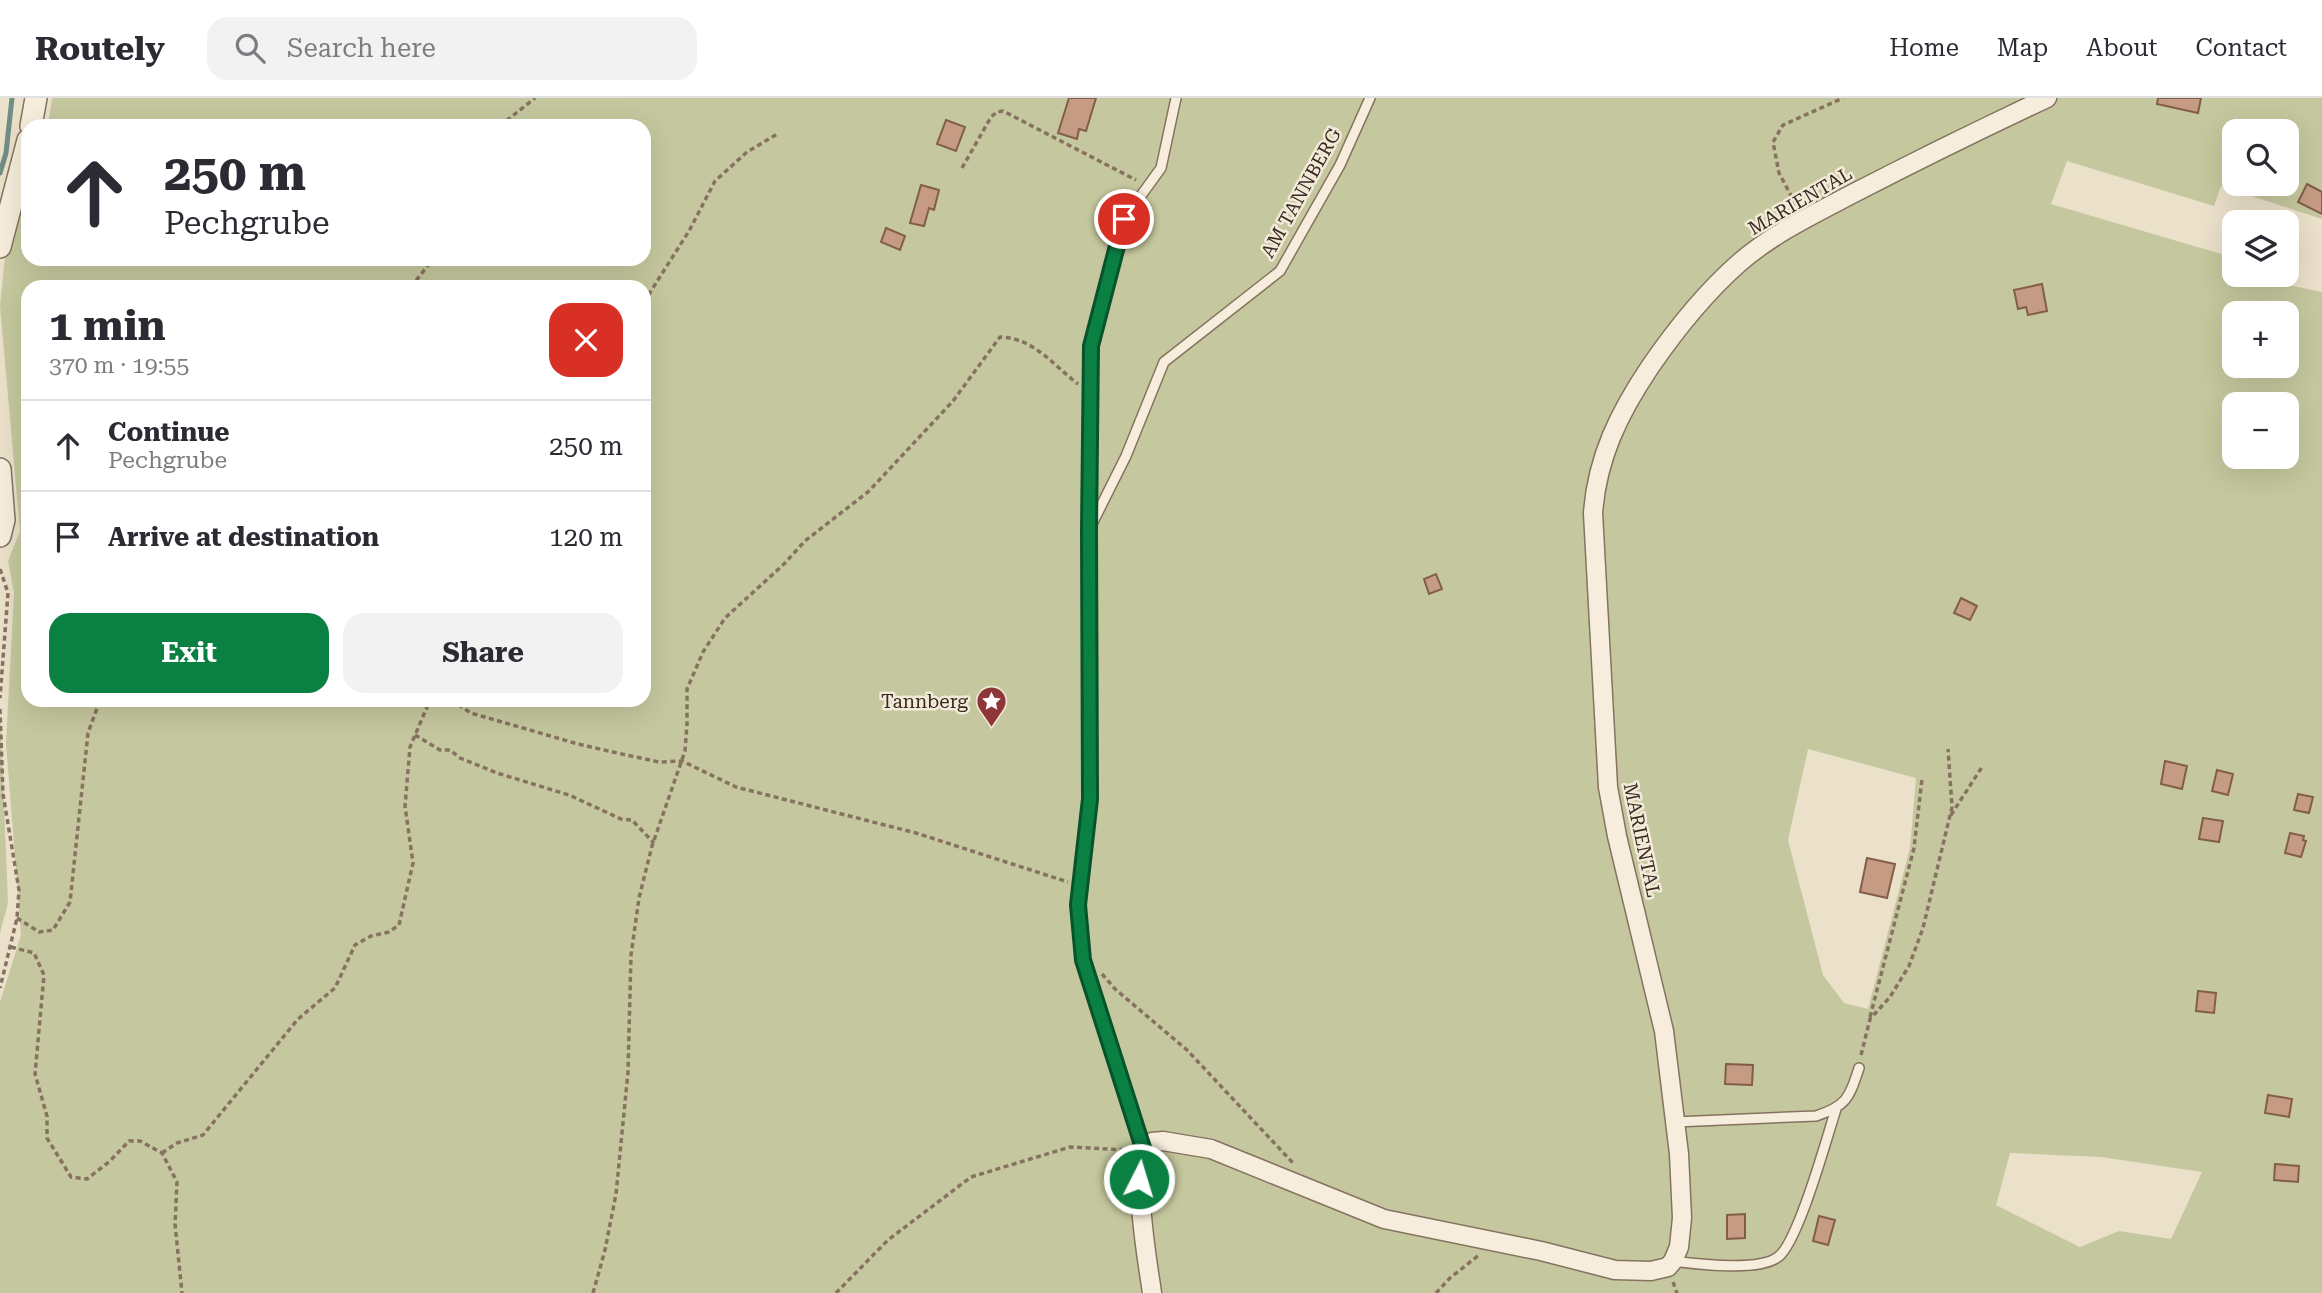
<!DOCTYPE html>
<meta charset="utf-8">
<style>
:root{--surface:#fff;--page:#f2f2f3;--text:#2b2b33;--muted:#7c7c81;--line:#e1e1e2;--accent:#0b8043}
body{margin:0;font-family:"Roboto Serif",serif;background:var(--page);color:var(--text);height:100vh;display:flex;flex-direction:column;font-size:26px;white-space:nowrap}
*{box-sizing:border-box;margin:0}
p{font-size:23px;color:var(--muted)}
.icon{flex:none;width:38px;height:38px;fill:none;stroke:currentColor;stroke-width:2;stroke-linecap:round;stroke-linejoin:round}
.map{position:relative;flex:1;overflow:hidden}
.panel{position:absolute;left:21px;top:182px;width:630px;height:427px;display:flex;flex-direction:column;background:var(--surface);border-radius:21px;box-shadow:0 7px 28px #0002}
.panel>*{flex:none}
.guide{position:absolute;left:21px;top:21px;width:630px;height:147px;border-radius:21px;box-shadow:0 7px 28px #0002;background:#fff;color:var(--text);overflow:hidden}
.tools{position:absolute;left:2222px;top:21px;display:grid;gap:14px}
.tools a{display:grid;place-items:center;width:77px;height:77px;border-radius:14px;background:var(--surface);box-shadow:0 7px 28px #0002;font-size:35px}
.pin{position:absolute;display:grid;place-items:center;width:60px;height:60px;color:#fff;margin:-30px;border:4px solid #fff;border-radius:50%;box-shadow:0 2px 7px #0007}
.me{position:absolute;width:77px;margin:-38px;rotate:5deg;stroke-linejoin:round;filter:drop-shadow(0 0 5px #0008)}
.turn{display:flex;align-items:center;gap:24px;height:147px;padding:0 28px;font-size:32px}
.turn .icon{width:91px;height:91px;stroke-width:2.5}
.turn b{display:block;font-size:49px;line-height:60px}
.round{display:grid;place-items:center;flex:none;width:74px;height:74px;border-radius:21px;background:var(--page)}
.summary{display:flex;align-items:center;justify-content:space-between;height:119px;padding:0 28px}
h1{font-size:42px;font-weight:700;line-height:52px}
.cta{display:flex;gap:14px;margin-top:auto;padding:14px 28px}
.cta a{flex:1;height:80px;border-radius:21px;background:var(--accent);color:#fff;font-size:28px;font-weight:700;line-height:80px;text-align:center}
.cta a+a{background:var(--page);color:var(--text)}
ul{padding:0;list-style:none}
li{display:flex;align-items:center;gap:21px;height:91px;padding:0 28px;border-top:2px solid var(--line)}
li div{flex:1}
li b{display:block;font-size:26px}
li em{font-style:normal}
header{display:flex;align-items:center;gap:42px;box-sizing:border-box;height:98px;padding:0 35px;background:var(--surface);border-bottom:2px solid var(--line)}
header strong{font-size:33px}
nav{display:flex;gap:38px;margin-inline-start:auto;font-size:24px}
.search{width:490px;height:63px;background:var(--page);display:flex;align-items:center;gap:18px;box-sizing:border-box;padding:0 24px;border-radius:21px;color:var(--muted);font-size:26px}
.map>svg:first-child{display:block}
.green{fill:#c5c89e;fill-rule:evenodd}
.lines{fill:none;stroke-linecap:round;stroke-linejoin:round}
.stream{stroke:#718e85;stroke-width:5}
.building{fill:#c59c83;stroke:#835d48;stroke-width:2}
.service-casing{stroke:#867260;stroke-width:12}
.minor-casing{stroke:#867260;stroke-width:21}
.tertiary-casing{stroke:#867260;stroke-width:24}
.path{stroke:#867260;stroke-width:3.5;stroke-dasharray:5 3.5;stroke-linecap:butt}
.service{stroke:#f6eddc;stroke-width:9}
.minor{stroke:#f6eddc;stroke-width:18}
.tertiary{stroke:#f6eddc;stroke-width:21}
.route-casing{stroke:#07532c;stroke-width:18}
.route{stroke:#0b8043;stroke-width:12}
.labels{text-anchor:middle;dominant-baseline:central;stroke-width:5;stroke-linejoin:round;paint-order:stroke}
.street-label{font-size:19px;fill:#382b22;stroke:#f3ead9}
.poi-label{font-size:19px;fill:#382b22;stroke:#f3ead9;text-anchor:end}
</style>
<header>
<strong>Routely</strong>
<div class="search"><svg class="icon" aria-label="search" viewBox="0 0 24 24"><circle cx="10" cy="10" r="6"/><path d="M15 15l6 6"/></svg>Search here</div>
<nav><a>Home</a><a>Map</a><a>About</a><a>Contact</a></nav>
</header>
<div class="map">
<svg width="2322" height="1195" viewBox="0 0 2322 1195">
<rect width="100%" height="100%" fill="#ebe0ca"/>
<path class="green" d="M52,0H2322V121L2221,88L2214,108L2067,63L2051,106L2235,160V177H2268L2279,185L2322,194V1195H0V904L21,837L6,645L14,495L8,463L20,433L0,208L5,158L28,76V161H644V28H48ZM2235,33H2287V86H2235ZM28,189H644V602H28ZM2235,215H2287V268H2235ZM2235,306H2287V359H2235ZM1808,651L1916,680L1910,750L1868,911L1844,905L1823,877L1788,742ZM2010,1055L2101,1059L2202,1074L2171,1141L2119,1133L2080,1149L1996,1107Z
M0,608L8,805L0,835Z"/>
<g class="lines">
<path class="stream" d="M0,75L6,55L12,0"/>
</g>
<path class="building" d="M1069,0H1096L1086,33L1079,31L1077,41L1058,35Z
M2158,0H2201L2198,15L2157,6Z
M946,22L965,29L956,53L937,46Z
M2307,86L2322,94V116L2298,104Z
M921,87L939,92L934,112L929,110L924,128L910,125Z
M886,130L905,138L900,152L881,144Z
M2042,186L2047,213L2028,217L2026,209L2018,211L2014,192Z
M1436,476L1442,491L1429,496L1424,481Z
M1961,500L1977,508L1970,522L1954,515Z
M2165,663L2187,668L2182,691L2161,686Z
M2217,672L2233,676L2228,697L2212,693Z
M2298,696L2313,699L2309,715L2294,712Z
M2203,720L2223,723L2219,744L2199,741Z
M2290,735L2304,738L2303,742L2306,743L2301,759L2285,755Z
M1867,760L1895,766L1887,800L1860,794Z
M2198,893L2216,895L2214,915L2196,913Z
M1726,966L1753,967L1752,987L1725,986Z
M2268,997L2292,1001L2289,1019L2265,1015Z
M2275,1066L2299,1068L2298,1084L2274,1082Z
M1745,1116V1140L1727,1141V1117Z
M1819,1118L1835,1122L1828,1147L1813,1143Z"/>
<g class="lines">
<defs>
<path id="service" d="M1089,431L1091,249L1124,121L1161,70L1176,0
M1675,1024L1816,1018C1847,1008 1849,1000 1859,970
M1144,1053L1083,862L1078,807L1090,701L1089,432L1126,358L1164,264L1280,173L1340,67L1370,0
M1673,1163C1697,1166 1758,1174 1778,1159C1798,1145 1827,1039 1836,1011"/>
<path id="minor" d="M1152,1195C1148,1165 1128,1061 1152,1044L1163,1043L1211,1051L1384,1121L1541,1153L1615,1172L1651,1173L1668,1169L1673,1163L1679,1149L1682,1120L1679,1056L1664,933L1617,738L1608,689L1593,415C1597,360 1619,315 1650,269C1676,231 1704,196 1739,165C1772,136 1814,116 1852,96C1916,63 1981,31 2047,0"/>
<path id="tertiary" d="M31,28L36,0
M0,149L28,42
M0,371L4,422L0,438"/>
</defs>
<use href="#service" class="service-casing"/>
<use href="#minor" class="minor-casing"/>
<use href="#tertiary" class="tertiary-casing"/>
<path class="path" d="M500,28L535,0
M962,70L991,19L997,14L1003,13L1136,82
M1796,107L1779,75L1773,44L1783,27L1843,0
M411,189L433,161
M644,204L689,133L715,83L747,54L779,35
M0,471L8,495L0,600
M451,602L471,615L578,646L626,657L659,664L682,663L736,689L916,735L1068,784
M0,611L3,696L19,792L17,820L0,890
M415,637L440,652H450L460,660L497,675L569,697L621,721L632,722L654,745
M1951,717L1982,669
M17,820L39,834L53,832L70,804L88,635L100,602
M11,849L34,855L44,877L35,976L47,1018V1040L71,1079L87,1081L110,1063L129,1043H140L162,1055L177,1084L175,1126L182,1195
M1102,876L1115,891L1187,952L1293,1065
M1870,919L1914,750L1922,681
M1861,957L1870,921L1890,899L1909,868L1923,830L1952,709L1948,651
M162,1055L177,1045L203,1037L298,921L335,890L355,847L371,838L389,834L399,827L413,765L405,708L410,649L430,602
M1673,1184L1677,1195
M593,1195L605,1152L616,1096L628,974L631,857L639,800L652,748L685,653L687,626V591L703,554L725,520L784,466L805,443L869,393L953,303L1000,239C1034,240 1053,267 1078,286
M836,1195L888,1142L971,1079L1070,1049L1128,1052
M1436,1195L1450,1180L1479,1157"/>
<use href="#service" class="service"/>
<use href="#minor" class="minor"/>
<use href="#tertiary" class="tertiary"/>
</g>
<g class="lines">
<defs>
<path id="route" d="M1124,121L1091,248L1089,432L1090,701L1078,807L1083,862L1144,1053L1139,1081"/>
</defs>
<use href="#route" class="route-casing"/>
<use href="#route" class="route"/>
</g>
<defs>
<symbol id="sight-pin" viewBox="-11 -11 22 30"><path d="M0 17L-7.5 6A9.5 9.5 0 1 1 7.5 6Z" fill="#8f363a" stroke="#f3ead9"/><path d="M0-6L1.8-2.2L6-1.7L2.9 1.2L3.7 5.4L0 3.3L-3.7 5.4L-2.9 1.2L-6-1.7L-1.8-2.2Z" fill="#fff"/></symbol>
</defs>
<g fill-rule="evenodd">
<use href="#sight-pin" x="974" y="586" width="35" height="47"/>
</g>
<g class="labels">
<g class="street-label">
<text transform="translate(1301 95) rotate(-61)">AM TANNBERG</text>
<text transform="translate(1800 103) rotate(-30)">MARIENTAL</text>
<text transform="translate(1642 742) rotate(78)">MARIENTAL</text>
</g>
<g class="poi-label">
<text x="968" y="603">Tannberg</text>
</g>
</g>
</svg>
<div class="tools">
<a><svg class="icon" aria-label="search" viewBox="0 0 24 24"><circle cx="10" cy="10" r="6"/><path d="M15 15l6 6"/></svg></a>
<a><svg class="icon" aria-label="layers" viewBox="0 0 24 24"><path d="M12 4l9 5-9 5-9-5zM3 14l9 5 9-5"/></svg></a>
<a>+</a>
<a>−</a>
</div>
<div class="pin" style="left:1124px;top:121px;background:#d93025"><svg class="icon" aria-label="arrive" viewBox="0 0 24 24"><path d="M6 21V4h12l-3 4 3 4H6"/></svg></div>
<svg class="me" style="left:1139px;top:1081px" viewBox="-20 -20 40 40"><circle r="17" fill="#0b8043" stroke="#fff" stroke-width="3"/><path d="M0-11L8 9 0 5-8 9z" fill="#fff"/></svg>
<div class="guide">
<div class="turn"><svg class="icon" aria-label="ahead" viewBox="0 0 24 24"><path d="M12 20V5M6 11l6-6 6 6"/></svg><div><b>250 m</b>Pechgrube</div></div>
</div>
<section class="panel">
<div class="summary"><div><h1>1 min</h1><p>370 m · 19:55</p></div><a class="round" style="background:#d93025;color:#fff"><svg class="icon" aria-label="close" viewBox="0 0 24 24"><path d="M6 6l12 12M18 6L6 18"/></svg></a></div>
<ul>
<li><svg class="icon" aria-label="ahead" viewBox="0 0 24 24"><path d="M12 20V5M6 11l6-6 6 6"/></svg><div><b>Continue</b><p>Pechgrube</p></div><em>250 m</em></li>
<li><svg class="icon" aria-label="arrive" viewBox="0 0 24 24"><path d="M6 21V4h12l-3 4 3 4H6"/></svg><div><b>Arrive at destination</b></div><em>120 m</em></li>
</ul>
<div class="cta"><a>Exit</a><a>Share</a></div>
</section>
</div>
